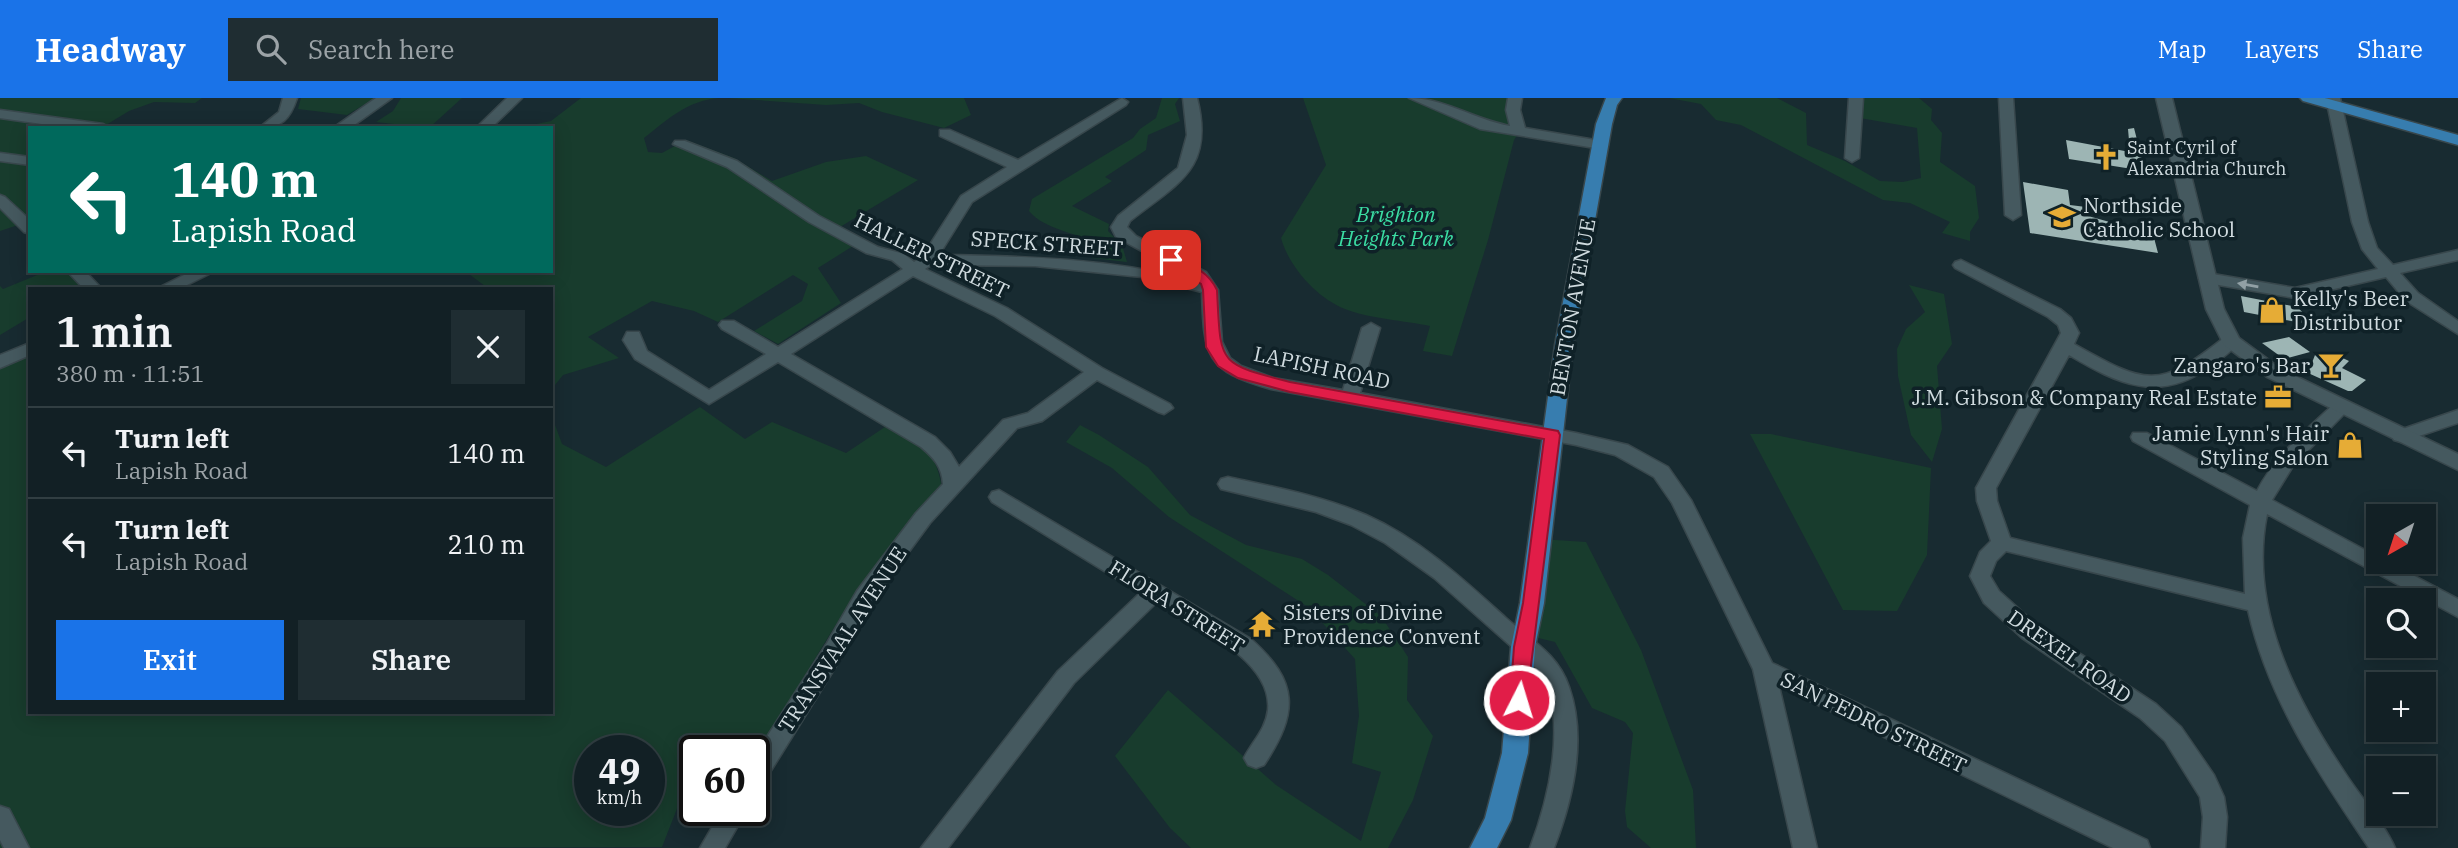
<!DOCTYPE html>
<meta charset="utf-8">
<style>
:root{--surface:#122025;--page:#1f2d32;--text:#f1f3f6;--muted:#9ca3a7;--line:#313e42;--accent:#1a73e8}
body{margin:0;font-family:"IBM Plex Serif",serif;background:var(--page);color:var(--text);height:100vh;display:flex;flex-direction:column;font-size:26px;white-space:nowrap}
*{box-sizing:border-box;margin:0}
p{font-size:23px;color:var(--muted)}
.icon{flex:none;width:38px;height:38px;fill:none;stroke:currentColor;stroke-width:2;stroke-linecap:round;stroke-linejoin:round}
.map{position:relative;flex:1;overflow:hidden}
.side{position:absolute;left:28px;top:189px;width:525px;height:427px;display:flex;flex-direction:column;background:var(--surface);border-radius:0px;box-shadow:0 4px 18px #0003,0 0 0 2px var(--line)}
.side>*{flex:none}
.guide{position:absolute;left:28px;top:28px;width:525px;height:147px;border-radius:0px;box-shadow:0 4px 18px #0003,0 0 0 2px var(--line);background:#00695c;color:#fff;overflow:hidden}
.needle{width:46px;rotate:219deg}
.buttons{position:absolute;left:2366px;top:406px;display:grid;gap:14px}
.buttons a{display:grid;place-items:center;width:70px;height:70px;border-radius:0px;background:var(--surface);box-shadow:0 4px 18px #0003,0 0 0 2px var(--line);font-size:35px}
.speed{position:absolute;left:574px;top:637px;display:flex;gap:14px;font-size:35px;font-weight:700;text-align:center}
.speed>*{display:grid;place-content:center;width:91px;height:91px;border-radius:50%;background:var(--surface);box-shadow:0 4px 18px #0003,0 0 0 2px var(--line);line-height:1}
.speed small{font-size:18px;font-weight:400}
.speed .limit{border:4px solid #111;border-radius:10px;background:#fff;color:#111}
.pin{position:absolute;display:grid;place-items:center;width:60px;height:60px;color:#fff;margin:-30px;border-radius:14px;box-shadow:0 4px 10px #0006}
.me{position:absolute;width:77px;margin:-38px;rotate:5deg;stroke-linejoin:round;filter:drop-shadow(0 0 5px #0008)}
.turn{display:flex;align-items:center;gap:24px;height:147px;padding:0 28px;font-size:32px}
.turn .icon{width:91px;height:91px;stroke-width:2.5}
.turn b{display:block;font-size:49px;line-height:60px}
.round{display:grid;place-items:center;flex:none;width:74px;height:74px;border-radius:0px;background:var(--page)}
.overview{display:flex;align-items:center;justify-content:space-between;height:119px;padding:0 28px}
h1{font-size:42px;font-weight:600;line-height:52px}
.primary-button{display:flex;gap:14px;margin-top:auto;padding:14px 28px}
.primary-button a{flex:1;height:80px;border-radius:0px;background:var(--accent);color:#fff;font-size:28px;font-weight:600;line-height:80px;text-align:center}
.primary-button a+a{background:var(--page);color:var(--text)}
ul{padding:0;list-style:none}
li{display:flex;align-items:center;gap:21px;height:91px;padding:0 28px;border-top:2px solid var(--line)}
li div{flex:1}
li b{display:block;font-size:26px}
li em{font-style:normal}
header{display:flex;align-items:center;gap:42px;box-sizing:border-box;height:98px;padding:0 35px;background:var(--accent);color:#fff}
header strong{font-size:33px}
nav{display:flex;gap:38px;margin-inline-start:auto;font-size:24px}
.search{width:490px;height:63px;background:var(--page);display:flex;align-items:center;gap:18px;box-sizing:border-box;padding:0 24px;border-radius:0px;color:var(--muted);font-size:26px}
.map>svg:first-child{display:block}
.green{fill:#183c2d;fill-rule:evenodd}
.building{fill:#9db5b4}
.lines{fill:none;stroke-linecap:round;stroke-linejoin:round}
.minor-casing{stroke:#38474c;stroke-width:3}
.tertiary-casing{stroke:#38474c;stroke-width:3}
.primary-casing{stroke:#38474c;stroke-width:3}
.minor{fill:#45595f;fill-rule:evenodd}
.tertiary{fill:#45595f;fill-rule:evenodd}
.primary{fill:#377daf;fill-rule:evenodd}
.oneway{fill:#91a0a5}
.route{fill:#e11d48;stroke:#92132f;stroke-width:2}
.labels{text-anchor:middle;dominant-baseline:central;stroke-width:7;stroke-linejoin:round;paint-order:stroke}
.far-poi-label{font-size:18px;fill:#d0dbdf;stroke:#0f2127;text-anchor:start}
.poi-label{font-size:21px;fill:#d0dbdf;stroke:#0f2127;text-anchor:start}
.park-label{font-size:21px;font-style:italic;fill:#3bdda3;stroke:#0f2127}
.street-label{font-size:21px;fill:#d0dbdf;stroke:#0f2127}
</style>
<header>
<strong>Headway</strong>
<div class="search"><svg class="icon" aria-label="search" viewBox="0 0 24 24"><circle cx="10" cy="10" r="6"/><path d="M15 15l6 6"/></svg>Search here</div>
<nav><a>Map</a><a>Layers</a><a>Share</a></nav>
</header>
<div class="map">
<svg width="2458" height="750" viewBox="0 0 2458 750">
<rect width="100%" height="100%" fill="#182b31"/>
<path class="green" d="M0,0H202L195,5L154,4L129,13L106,27L71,22L59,30H30V123L0,133Z
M301,0H375L347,17L298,11Z
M401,0H462L429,30L376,24L393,13Z
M581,0H720C688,2 668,21 644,40L648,54L662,55L686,42L734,60L772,83L826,64L866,58L918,82L830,135L853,148L818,170L841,205L778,246L754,233L802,203L808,186L793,177L718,224L694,213L652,203L588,239L619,260L563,277L551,292V191H489L465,173H551V30H517L551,23Z
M728,0H964L971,17L944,30L882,14L859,5L826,7Z
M1162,0H1179L1175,6L1180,23L1148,37L1146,52L1105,79L1112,83L1072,108L1109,126L1108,133L1122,147L1127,164L1092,160L1099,149C1077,133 1046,133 1029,113L1032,101L1133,40L1140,31L1156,20Z
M1303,0H1519L1522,30L1514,42L1488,142L1452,258L1423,253L1430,228C1407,223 1366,220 1345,211C1317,200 1289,169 1281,140L1326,67Z
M1669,0H1777L1806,15L1807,47L1845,63L1880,83L1903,84L1921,80L1917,30L1860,20L1864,0H1919L1932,11L1931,22L1942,35L1940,64L1975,88L1979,120L1970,134V143L1942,135L1950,124L1910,105L1883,102L1741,27L1716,22L1701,6Z
M47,173H66L83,189L30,191V219L0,237V188L3,191Z
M1909,187L1944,196L1952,246L1937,268L1942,331L1932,364L1911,337L1898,278L1897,251L1906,231L1925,214Z
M30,254V614H551V316L562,346L606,369L700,309L745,341L772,324L846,355L885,329C921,348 934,347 942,389C864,465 811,571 754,663V653H695V687L685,690L662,749L0,750V268ZM590,653H649V712H590Z
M1080,327L1099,337L1148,369L1190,417L1246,447L1302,461L1328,477L1381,518L1408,559L1407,602L1433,638L1413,702L1388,750H1191L1170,730L1115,658L1168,592L1276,687L1361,743L1381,674L1352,665L1359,618L1355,561L1308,509L1169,419L1112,370L1066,344Z
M1750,336H1771L1931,370L1927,457L1897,513L1843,512Z
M1540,441L1586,444L1641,552L1693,692L1696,750H1651L1627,729L1625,713L1633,635L1625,624L1592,610L1555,544L1526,537Z"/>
<path class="building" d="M2134,30L2145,73L2069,61L2066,42L2130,54L2128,31Z
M2023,84L2068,92L2070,107L2086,109L2088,118L2153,136L2158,155L2030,135Z
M2241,198L2297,209L2317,228L2244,214Z
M2289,239L2310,254L2284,261L2262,245Z
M2330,254L2349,263L2342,270L2366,282L2352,293H2348L2308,275L2315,257L2321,262Z"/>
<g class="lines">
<defs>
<path id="minor" d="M283,0H297C290,21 282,30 259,30L279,14Z
M376,0H392L350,30H333Z
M507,0H522L491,30H476Z
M1122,0L1128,4L1126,7L972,104L939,157C1027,158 1110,161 1195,182L1116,139L1111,129L1118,118L1178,70L1187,37L1183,0H1197C1215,71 1178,85 1130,123L1127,129L1136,138L1206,174L1218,192L1222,244L1230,260L1241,268L1273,280L1343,292L1362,230L1371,225L1380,230L1360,295L1576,335L1628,347L1668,369L1691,402L1772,565L2147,742L2150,750H2113L1779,588L1817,750H1793L1753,571L1672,405L1654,379L1615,357L1576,347L1271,291C1205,273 1204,258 1202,194L1142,179L1035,168L931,167L925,171L1007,210L1102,270L1170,306L1173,310L1164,316L1158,314L1097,282L1042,323L1017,330L930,425L871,505L843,557L762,687L754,690V659L827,545L857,493L916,415L943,386C942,369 934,360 921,349L778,264L709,306L635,261L623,242L627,234H639L647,253L709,292L766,256L722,231L719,227L722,223H734L778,249L903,171L892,162L866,155L809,124L727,69L673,46L675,43H685L737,63L819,118L878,149L904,156L914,164L922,159L961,98L1007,69L940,38V32H950L1018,62ZM913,178L995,218L1084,274L1028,315L1003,322L959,369L950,354L935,339L791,256Z
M1409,0C1444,0 1475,22 1510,28L1506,12L1508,0H1522L1520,12L1525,30L1601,43L1608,47L1601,51L1480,31Z
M1849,0H1863L1859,60L1852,64L1845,60Z
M1999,0H2013L2021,117L2013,122L2005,117Z
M2326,0H2340L2368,124L2377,150L2393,167L2458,152V162L2400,175L2418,195L2458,223V236L2406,203L2386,179L2295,200L2207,185L2199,180L2207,175L2295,190L2378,171L2362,151L2352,124Z
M0,12L103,26L110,30H70L0,20Z
M0,55L30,59V67L0,63Z
M0,97L5,99L30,122V136L24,134L0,110Z
M1961,162L2060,211L2071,220L2079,235L2074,246C2147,287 2158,292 2225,239L2231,238L2240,243C2232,253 2221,261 2211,268C2159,306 2118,286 2069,257L1996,390L1997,403L2010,440L2245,496L2243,440L2250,407L2133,343L2131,339L2133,335H2147L2257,393C2275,358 2306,332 2335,305H2347L2350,309L2347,313L2293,368L2272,402L2378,459V464H2388L2458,501V519L2267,416C2248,510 2295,600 2345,675C2361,700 2383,723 2395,750H2369C2318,675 2268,601 2248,512L2006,453L1996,463L1990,478L1999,493L2038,528L2156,606L2181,629L2214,677L2224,699L2227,719L2225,750H2201L2203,719L2200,699L2165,643L2140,620L2022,540L1984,505L1970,478L1980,454L1991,443L1977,403L1976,390L2061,235L2058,227L2048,219L1955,170L1953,167L1955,164Z
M67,173H85L102,191H84Z
M192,173H215L179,191H156Z
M30,245V257L0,270V257Z
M2458,312V325L2401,344L2394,342L2392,338L2394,334Z
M1228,379C1274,389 1322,398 1366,417C1420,441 1463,481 1506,520C1531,542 1558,556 1569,589C1587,640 1573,701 1554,750H1530C1548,703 1570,617 1538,572L1434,480L1385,445L1351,427L1316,414L1221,391L1218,386L1221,381Z
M999,392L1251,541C1299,584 1299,614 1264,667L1256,670L1248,667L1244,660C1252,644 1266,631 1268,612C1273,561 1193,527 1156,505L1074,585L948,750H921L1058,573L1140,495L992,404L989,399L992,394Z
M0,708L9,711L29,750H4L0,742Z
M722,712H747L725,750H700Z"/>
<path id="tertiary" d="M2156,0H2172L2224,211L2239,240L2281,271L2458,356V372L2267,279L2224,247L2206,211Z"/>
<path id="primary" d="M1606,0H1622L1617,7L1612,26L1573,247L1544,505L1535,549L1528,655L1511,722L1497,750H1470L1485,720L1502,655L1511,549L1520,505L1555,247L1596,26Z
M2300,0H2325L2458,37V47L2303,3Z"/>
</defs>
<use href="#minor" class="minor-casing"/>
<use href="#tertiary" class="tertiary-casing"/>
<use href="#primary" class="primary-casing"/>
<use href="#minor" class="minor"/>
<use href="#tertiary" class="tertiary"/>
<use href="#primary" class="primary"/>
</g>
<defs><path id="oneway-solid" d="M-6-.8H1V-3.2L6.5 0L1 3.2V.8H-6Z" transform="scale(1.75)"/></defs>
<use class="oneway" href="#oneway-solid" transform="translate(2248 187) rotate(-170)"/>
<path class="route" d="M1171,158C1189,164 1209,174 1217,192C1221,266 1216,265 1290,284L1558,333L1560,337L1526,607L1519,609L1512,607L1510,602L1514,549L1523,505L1544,341L1290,294L1238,280L1218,268L1206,249L1203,192L1201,186L1166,165L1164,162Z"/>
<defs>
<symbol id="church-bare" viewBox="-9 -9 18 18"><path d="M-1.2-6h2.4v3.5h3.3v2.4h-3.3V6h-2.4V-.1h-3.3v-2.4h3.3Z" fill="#e6ac36" stroke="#0f2127" stroke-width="2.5" paint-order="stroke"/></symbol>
<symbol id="school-bare" viewBox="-9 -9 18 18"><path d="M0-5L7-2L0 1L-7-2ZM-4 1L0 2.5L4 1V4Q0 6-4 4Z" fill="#e6ac36" stroke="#0f2127" stroke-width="2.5" paint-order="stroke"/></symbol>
<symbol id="shop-bare" viewBox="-9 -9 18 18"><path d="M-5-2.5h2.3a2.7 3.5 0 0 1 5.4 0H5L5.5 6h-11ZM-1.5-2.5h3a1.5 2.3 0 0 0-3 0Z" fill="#e6ac36" stroke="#0f2127" stroke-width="2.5" paint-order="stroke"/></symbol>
<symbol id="bar-bare" viewBox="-9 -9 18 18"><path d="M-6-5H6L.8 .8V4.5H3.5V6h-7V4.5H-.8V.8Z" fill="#e6ac36" stroke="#0f2127" stroke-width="2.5" paint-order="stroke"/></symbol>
<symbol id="office-bare" viewBox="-9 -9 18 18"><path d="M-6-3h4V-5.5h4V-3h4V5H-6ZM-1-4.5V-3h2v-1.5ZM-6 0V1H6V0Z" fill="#e6ac36" stroke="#0f2127" stroke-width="2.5" paint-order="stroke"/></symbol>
<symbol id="temple-bare" viewBox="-9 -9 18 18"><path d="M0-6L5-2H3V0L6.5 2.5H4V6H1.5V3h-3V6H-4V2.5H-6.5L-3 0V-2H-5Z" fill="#e6ac36" stroke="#0f2127" stroke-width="2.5" paint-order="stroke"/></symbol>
</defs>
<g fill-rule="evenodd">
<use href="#church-bare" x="2087" y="40" width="38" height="38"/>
<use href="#school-bare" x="2043" y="100" width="38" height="38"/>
<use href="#shop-bare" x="2253" y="193" width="38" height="38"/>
<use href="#bar-bare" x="2312" y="248" width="38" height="38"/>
<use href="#office-bare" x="2259" y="280" width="38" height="38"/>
<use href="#shop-bare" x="2331" y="328" width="38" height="38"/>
<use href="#temple-bare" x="1243" y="507" width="38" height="38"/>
</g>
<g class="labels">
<g class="far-poi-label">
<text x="2127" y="49">Saint Cyril of<tspan x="2127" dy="21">Alexandria Church</tspan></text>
</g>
<g class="poi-label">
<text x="2083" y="107">Northside<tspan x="2083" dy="24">Catholic School</tspan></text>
<text x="2293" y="200">Kelly's Beer<tspan x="2293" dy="24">Distributor</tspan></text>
<text x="2310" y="267" text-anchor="end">Zangaro's Bar</text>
<text x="2257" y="299" text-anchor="end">J.M. Gibson &amp; Company Real Estate</text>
<text x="2329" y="335" text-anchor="end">Jamie Lynn's Hair<tspan x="2329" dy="24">Styling Salon</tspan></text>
<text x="1283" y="514">Sisters of Divine<tspan x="1283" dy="24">Providence Convent</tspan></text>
</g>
<g class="park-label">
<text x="1396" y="116">Brighton<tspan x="1396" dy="24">Heights Park</tspan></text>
</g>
<g class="street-label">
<text transform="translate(1047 145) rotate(4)">SPECK STREET</text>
<text transform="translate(932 157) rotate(26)">HALLER STREET</text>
<text transform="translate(1572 209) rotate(-80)">BENTON AVENUE</text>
<text transform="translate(1322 269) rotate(12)">LAPISH ROAD</text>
<text transform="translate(1177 508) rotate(32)">FLORA STREET</text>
<text transform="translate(842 541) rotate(-57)">TRANSVAAL AVENUE</text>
<text transform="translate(2070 558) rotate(35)">DREXEL ROAD</text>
<text transform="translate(1874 624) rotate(26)">SAN PEDRO STREET</text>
</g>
</g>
</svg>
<div class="buttons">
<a><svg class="needle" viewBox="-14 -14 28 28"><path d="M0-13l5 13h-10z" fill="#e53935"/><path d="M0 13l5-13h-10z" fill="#9ca3a7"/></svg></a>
<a><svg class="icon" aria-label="search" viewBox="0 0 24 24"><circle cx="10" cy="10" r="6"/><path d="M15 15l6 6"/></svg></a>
<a>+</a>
<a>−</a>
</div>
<div class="speed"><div>49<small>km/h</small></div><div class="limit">60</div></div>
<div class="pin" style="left:1171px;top:162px;background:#d93025"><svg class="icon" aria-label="arrive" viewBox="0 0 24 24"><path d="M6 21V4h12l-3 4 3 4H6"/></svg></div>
<svg class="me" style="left:1519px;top:602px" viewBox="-20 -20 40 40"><circle r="17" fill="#e11d48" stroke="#fff" stroke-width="3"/><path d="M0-11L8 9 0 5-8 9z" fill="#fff"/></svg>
<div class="guide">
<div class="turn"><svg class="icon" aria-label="left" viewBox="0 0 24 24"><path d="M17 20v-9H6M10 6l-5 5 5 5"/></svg><div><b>140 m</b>Lapish Road</div></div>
</div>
<section class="side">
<div class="overview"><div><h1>1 min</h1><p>380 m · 11:51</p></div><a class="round"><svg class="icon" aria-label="close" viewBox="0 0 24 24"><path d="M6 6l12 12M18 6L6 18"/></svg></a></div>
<ul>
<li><svg class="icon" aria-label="left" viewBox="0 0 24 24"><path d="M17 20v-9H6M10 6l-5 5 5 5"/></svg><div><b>Turn left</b><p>Lapish Road</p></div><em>140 m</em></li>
<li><svg class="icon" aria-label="left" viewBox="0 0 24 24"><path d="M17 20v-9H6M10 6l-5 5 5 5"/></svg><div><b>Turn left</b><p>Lapish Road</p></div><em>210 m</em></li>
</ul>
<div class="primary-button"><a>Exit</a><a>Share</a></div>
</section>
</div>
